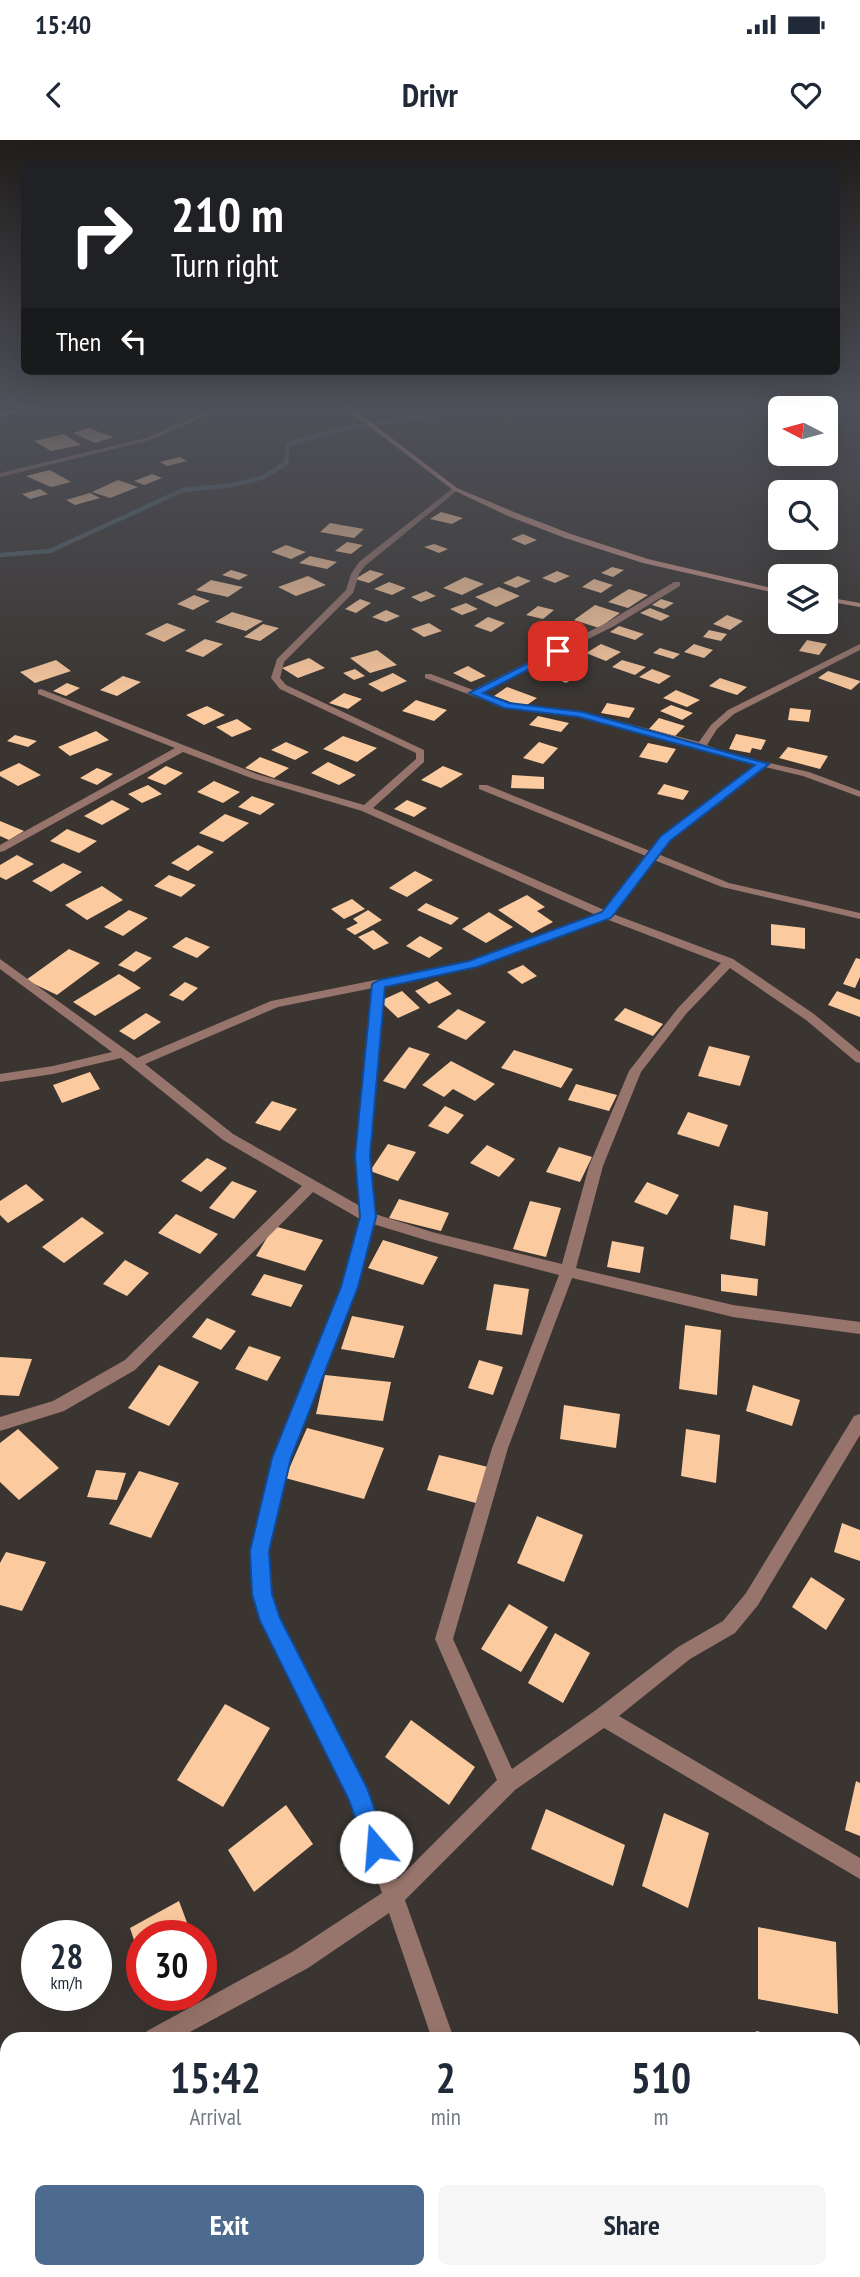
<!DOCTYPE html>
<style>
:root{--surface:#fff;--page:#f6f6f7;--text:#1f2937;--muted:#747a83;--accent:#4d6b8f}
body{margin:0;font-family:"PT Sans Narrow",sans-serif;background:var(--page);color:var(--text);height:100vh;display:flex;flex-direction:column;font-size:26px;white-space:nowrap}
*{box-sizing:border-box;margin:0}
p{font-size:23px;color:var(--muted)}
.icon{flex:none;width:38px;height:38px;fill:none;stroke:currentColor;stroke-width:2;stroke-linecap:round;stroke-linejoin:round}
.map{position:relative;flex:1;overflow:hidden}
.side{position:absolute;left:0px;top:1892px;width:861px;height:247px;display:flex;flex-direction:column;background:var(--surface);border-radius:21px 21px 0 0;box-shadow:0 7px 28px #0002}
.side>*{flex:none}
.hud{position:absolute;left:21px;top:21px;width:819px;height:214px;border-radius:10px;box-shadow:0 7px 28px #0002;background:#202124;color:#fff;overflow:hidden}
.needle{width:46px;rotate:276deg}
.tools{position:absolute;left:768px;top:256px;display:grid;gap:14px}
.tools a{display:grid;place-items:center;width:70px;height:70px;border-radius:10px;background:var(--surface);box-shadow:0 7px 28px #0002;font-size:35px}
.speed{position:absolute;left:21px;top:1780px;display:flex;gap:14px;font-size:35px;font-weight:700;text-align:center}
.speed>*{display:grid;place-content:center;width:91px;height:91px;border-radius:50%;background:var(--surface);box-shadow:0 7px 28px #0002;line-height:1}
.speed small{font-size:18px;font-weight:400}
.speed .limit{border:10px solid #d22;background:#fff;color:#111}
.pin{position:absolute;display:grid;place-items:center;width:60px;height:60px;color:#fff;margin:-30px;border-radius:14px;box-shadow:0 4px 10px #0006}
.me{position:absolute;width:77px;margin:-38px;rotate:342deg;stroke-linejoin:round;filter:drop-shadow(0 0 5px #0008)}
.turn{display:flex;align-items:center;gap:24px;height:147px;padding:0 35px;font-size:32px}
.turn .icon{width:91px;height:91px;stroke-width:2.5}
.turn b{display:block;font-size:49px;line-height:60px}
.then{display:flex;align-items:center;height:66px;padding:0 35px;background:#0003;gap:14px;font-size:26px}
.eta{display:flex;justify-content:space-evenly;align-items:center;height:119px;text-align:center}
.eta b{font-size:42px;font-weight:700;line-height:49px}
.primary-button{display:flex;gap:14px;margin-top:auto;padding:14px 35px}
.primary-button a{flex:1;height:80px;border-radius:10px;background:var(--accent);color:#fff;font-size:28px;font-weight:700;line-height:80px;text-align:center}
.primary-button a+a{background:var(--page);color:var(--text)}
.status{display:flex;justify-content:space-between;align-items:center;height:49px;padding:0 35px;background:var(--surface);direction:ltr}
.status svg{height:19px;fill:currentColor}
header{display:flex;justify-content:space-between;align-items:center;height:91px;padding:0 35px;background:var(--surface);font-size:32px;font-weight:700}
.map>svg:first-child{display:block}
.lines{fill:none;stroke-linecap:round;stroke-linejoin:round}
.stream{stroke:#4e6068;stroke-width:4.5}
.building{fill:#fcca9f}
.street{fill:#97756c;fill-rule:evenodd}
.secondary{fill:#cd978a;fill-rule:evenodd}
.route{fill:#1a73e8;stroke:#114b97;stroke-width:2}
</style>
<div class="status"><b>15:40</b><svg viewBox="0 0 49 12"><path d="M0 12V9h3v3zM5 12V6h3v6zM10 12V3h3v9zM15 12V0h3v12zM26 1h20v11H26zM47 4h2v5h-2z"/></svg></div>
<header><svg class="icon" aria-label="back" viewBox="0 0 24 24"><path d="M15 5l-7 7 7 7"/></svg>Drivr<svg class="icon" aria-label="heart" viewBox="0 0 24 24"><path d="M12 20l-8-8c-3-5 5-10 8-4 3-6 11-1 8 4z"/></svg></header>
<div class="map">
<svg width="860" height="2137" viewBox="0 0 860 2137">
<rect width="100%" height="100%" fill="#3a3531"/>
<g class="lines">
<path class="stream" d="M0,415L50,411L183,350L233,345L264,337L286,323L288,304L347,288L485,267"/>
</g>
<path class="building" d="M88,288L114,297L95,303L73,293Z
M64,294L81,305L51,311L34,301Z
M180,317L187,321L167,326L160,322Z
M50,330L71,342L51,347L26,336Z
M152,334L162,338L144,345L134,341Z
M118,340L138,347L110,358L92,352Z
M40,349L48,354L30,359L22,354Z
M90,353L100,358L75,365L66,360Z
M441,372L463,378L452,384L430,379Z
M330,383L364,389L354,398L320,392Z
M523,394L537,400L525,405L511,399Z
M347,402L363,405L351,414L335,411Z
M434,404L448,409L439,413L424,407Z
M286,405L306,412L291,419L271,412Z
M310,416L337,422L327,429L299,423Z
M612,427L624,430L613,437L601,433Z
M231,430L248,435L239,440L222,435Z
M370,430L384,434L369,443L355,439Z
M557,431L570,436L555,443L542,438Z
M308,436L326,445L296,456L278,447Z
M518,436L531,441L516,448L503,443Z
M465,437L484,444L462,455L443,448Z
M594,439L613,445L601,453L582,447Z
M211,440L243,447L228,457L196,450Z
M389,442L406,448L392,455L374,449Z
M499,447L520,456L496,467L475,457Z
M629,449L648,455L628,468L608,462Z
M426,451L436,456L421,462L411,457Z
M194,455L210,461L193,470L177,464Z
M360,459L371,463L356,473L345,469Z
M661,459L674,463L664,469L652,465Z
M466,463L478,469L462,475L450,469Z
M595,465L620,473L599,488L574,480Z
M538,466L554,470L543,479L526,475Z
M650,468L670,476L661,481L640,473Z
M386,470L400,476L386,482L372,477Z
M232,472L263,481L246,491L215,482Z
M727,475L743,481L730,490L713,484Z
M488,477L505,483L491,492L474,486Z
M167,483L186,490L164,502L145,494Z
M429,483L442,491L424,497L411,489Z
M263,484L279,488L260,501L244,497Z
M619,486L644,494L635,500L610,492Z
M709,490L727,494L721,501L703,497Z
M205,499L223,504L203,517L185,511Z
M807,500L827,504L819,515L799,511Z
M601,504L621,512L606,521L586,513Z
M694,504L713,510L704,518L684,512Z
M660,508L680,514L673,519L653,513Z
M377,510L397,525L370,533L350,518Z
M309,518L325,528L298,538L282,528Z
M56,520L71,531L35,543L20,532Z
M622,520L646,527L635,535L612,527Z
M468,526L486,536L471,542L453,533Z
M355,529L365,536L354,540L343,533Z
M652,529L671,536L659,544L639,537Z
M561,530L577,536L566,543L550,536Z
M828,531L860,541V542L851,550L818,538Z
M393,533L407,541L382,552L368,544Z
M123,536L141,542L117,556L100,550Z
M720,538L747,547L737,555L709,546Z
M67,543L80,548L66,556L53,551Z
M507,547L537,558L524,567L494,556Z
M676,550L700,560L687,567L663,558Z
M344,553L362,559L348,569L329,563Z
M416,560L447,570L434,581L402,571Z
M607,563L635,568L629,578L601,573Z
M671,565L693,573L682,580L660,571Z
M207,566L225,575L204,585L186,575Z
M790,568L811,570L809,582L788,580Z
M538,576L569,583L561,592L529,585Z
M659,578L685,586L675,596L649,589Z
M237,579L252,589L232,597L216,587Z
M96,591L109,600L70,616L58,607Z
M736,594L766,600L761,610L752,608L750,613L729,609Z
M15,595L37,601L28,607L7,601Z
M343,596L377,608L357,622L323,609Z
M286,602L309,612L295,620L271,610Z
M539,602L558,608L543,624L523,618Z
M648,603L676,609L667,623L639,617Z
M788,607L828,616L820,629L779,618Z
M260,617L289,628L274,638L245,628Z
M328,622L356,635L339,645L311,633Z
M19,623L41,635L18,646L0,636V632Z
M166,626L183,633L165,645L147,638Z
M443,626L463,634L441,648L421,640Z
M97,628L113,634L97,645L80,638Z
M512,635L544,637V649L511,648Z
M214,641L240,652L223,663L197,652Z
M664,644L689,651L683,660L657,654Z
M148,645L162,654L142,663L128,654Z
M252,656L275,664L260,675L238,667Z
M112,660L130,669L102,685L84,676Z
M407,660L427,668L414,677L394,669Z
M225,674L249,683L223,702L199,693Z
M0,681L24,691L9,700L0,696Z
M67,689L97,701L79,713L50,701Z
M198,705L214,712L188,731L171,723Z
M17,715L34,724L6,740L0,737V725Z
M63,723L82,732L51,752L32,741Z
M415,731L433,740L407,757L389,748Z
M169,735L196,745L181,757L154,746Z
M102,746L123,760L87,780L65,765Z
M527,755L545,767L537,771L553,782L532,793L498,770Z
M352,759L365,769L344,779L331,769Z
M426,763L459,778L451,785L417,770Z
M129,770L148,778L123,796L104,787Z
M368,770L382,780L355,795L346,789L358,783L353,779Z
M489,772L513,787L486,803L462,789Z
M771,784L805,788V809L771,805Z
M373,790L389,803L374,810L358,797Z
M420,796L443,808L429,818L406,806Z
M186,797L210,807L197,818L172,807Z
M69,809L100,823L57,855L26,840Z
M136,811L152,818L134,832L118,825Z
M856,818L860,819V837L855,848L843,844Z
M523,825L537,836L522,844L507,832Z
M119,834L141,848L95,876L73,862Z
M437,841L452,854L429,864L415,851Z
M185,842L198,848L183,861L169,855Z
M402,851L420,868L398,878L380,861Z
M837,851L860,860V877L828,865Z
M625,868L663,884L653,896L614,880Z
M458,869L486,882L466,900L437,887Z
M146,873L161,882L134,900L119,891Z
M709,906L750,916L740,946L698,936Z
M409,907L430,914L405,949L383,941Z
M514,910L573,929L561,948L501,928Z
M451,921L495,944L475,961L453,949L444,957L422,945Z
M90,932L100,949L62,963L53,945Z
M576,944L617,955L609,971L568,960Z
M272,961L297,969L280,991L255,983Z
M445,966L464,975L448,994L428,986Z
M688,972L728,985L719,1007L677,994Z
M388,1004L416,1012L398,1041L370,1031Z
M487,1005L515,1019L499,1037L470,1023Z
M559,1007L592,1017L580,1042L546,1032Z
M207,1018L227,1028L201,1052L181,1041Z
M232,1041L257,1051L234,1079L209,1068Z
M647,1042L679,1055L667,1075L634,1062Z
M26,1044L44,1060L8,1083L0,1075V1061Z
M399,1059L449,1073L441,1091L389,1078Z
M530,1061L561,1068L546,1117L513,1109Z
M734,1065L768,1072L765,1106L730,1099Z
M176,1074L218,1094L200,1114L158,1093Z
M82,1077L104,1093L64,1123L42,1107Z
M274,1086L323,1100L305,1131L256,1116Z
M383,1100L438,1117L423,1145L368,1128Z
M612,1101L644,1107L640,1133L607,1127Z
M125,1120L149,1133L127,1156L103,1144Z
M264,1134L303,1145L291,1167L251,1155Z
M721,1134L758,1139L757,1156L721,1151Z
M494,1144L529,1149L522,1195L486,1190Z
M352,1176L404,1186L394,1218L341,1209Z
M207,1178L236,1191L221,1210L192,1197Z
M685,1185L721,1190L717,1255L679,1249Z
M249,1206L281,1217L267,1241L235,1229Z
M0,1217L32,1219L19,1256L0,1255Z
M479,1220L503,1227L493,1255L468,1248Z
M159,1225L199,1242L169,1286L128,1268Z
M325,1235L391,1242L383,1281L316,1274Z
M753,1245L800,1260L792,1286L746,1271Z
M564,1265L620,1274L616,1308L560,1299Z
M307,1288L384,1308L364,1359L285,1338Z
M18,1289L59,1328L19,1360L0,1342V1303Z
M686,1289L720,1295L716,1343L681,1336Z
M439,1315L488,1327L476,1363L427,1350Z
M96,1330L126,1333L117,1360L87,1357Z
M139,1331L179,1343L151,1398L109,1384Z
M537,1376L583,1395L564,1442L517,1423Z
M842,1383L860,1390V1421L834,1412Z
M6,1412L46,1422L22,1471L0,1465V1423Z
M811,1437L845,1459L826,1490L792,1467Z
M509,1464L548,1487L521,1532L481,1509Z
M555,1493L590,1513L563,1563L528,1543Z
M225,1564L270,1588L223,1667L177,1640Z
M411,1580L475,1627L449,1665L385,1617Z
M856,1641L860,1643V1696L845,1690Z
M286,1665L313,1704L254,1752L228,1710Z
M546,1669L625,1705L613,1746L531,1709Z
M664,1673L709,1693L688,1768L642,1746Z
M179,1761L192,1796H142L141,1821L130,1788Z
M758,1787L836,1802L838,1874L758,1859Z
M756,1891L786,1898V1899H756Z"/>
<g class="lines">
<path class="street" d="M27,267H39L0,277V273Z
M217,267H226L150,300L0,337V333L146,298Z
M453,348L459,349L365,426L359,434L353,453L284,522L280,538L286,545L424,610V622L373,668L604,770L646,716L479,649V645H487L650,711L661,696L755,625L579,577L505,568L425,538V534H431L473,550L608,482L674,442H680V446L614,486L481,553L510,563L579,571L699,602L711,585L728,570L860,504V510L734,574L717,589L707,605L730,614L809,632L860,651V657L803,636L765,627L669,700L658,714L729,743L860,773V779L722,747L654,720L613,774L733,819L814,874L860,912V923L856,922L806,880L730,828L686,874L641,932L603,1026L576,1128L733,1165L860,1182V1194L733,1177L572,1138L508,1308L453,1499L512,1629L596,1570L678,1507L723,1481L746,1453L854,1276L860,1274V1295L758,1465L735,1493L690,1519L619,1576L860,1718V1739L604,1588L515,1650L405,1760L454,1899H432L389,1773L308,1828L177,1899H144L147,1891L292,1812L382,1753L350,1660L262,1481L253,1454L251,1411L274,1318L342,1147L360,1079L313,1052L135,1230L64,1271L0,1291V1277L53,1261L125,1220L302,1046L223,1000L121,918L53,934L0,942V934L53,926L112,912L0,829V819L137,918L271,861L470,821L596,775L362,671L251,638L183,612L4,711L0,712V705L175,608L38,554V550L41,549L257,634L364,665L416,619V613L280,549L271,538L277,519L346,450L351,434L359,422ZM606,779L721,823L678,868L629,931L589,1026L562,1124L432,1092L375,1074L369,1016L385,846L477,827ZM373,848L355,1016L360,1066L233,994L145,924L278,867ZM373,1084L432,1102L559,1135L492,1308L435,1499L497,1640L398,1739L366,1649L279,1478L271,1454L269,1411L290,1318L356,1147Z
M7,1968V1992L0,1994V1970Z
M514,2132H538L540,2137H516Z"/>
<path class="secondary" d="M344,267H351L457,348L514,372L571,394L648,419L780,450V454L643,423L565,398L508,376L453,350Z
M826,457L860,463V467L826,461Z"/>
</g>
<linearGradient id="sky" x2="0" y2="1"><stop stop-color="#201d1b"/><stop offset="0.47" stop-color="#4f515a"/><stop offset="1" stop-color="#4f515a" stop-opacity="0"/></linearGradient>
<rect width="860" height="566" fill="url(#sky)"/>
<path class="route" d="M558,508L562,511L561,513L483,553L509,563L583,572L769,624L670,701L611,778L477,827L385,847L370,1016L376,1077L358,1147L291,1318L269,1411L272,1454L280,1478L367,1648L388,1707L384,1715L376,1718L368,1715L349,1660L260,1481L252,1454L250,1411L272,1318L341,1147L360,1077L355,1016L372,844L379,840L469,821L602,772L661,696L755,625L579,577L504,568L469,553Z"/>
</svg>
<div class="tools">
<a><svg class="needle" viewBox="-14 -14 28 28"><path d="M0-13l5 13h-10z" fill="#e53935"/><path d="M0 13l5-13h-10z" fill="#747a83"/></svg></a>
<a><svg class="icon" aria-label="search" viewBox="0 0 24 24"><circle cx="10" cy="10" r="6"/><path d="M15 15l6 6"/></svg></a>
<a><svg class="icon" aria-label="layers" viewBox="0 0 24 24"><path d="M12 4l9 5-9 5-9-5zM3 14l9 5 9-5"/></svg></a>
</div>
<div class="speed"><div>28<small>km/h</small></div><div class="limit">30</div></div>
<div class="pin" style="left:558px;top:511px;background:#d93025"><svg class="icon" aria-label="arrive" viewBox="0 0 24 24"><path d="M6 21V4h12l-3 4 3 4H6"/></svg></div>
<svg class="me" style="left:376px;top:1707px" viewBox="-20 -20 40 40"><circle r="19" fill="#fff"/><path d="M0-13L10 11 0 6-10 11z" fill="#1a73e8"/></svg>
<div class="hud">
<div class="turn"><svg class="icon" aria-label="right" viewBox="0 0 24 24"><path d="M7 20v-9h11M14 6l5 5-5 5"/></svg><div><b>210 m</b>Turn right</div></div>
<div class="then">Then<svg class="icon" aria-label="left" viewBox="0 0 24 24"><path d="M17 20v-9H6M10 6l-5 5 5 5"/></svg></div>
</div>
<section class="side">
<div class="eta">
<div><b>15:42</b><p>Arrival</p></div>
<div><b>2</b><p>min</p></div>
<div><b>510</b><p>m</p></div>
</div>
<div class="primary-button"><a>Exit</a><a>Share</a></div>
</section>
</div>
